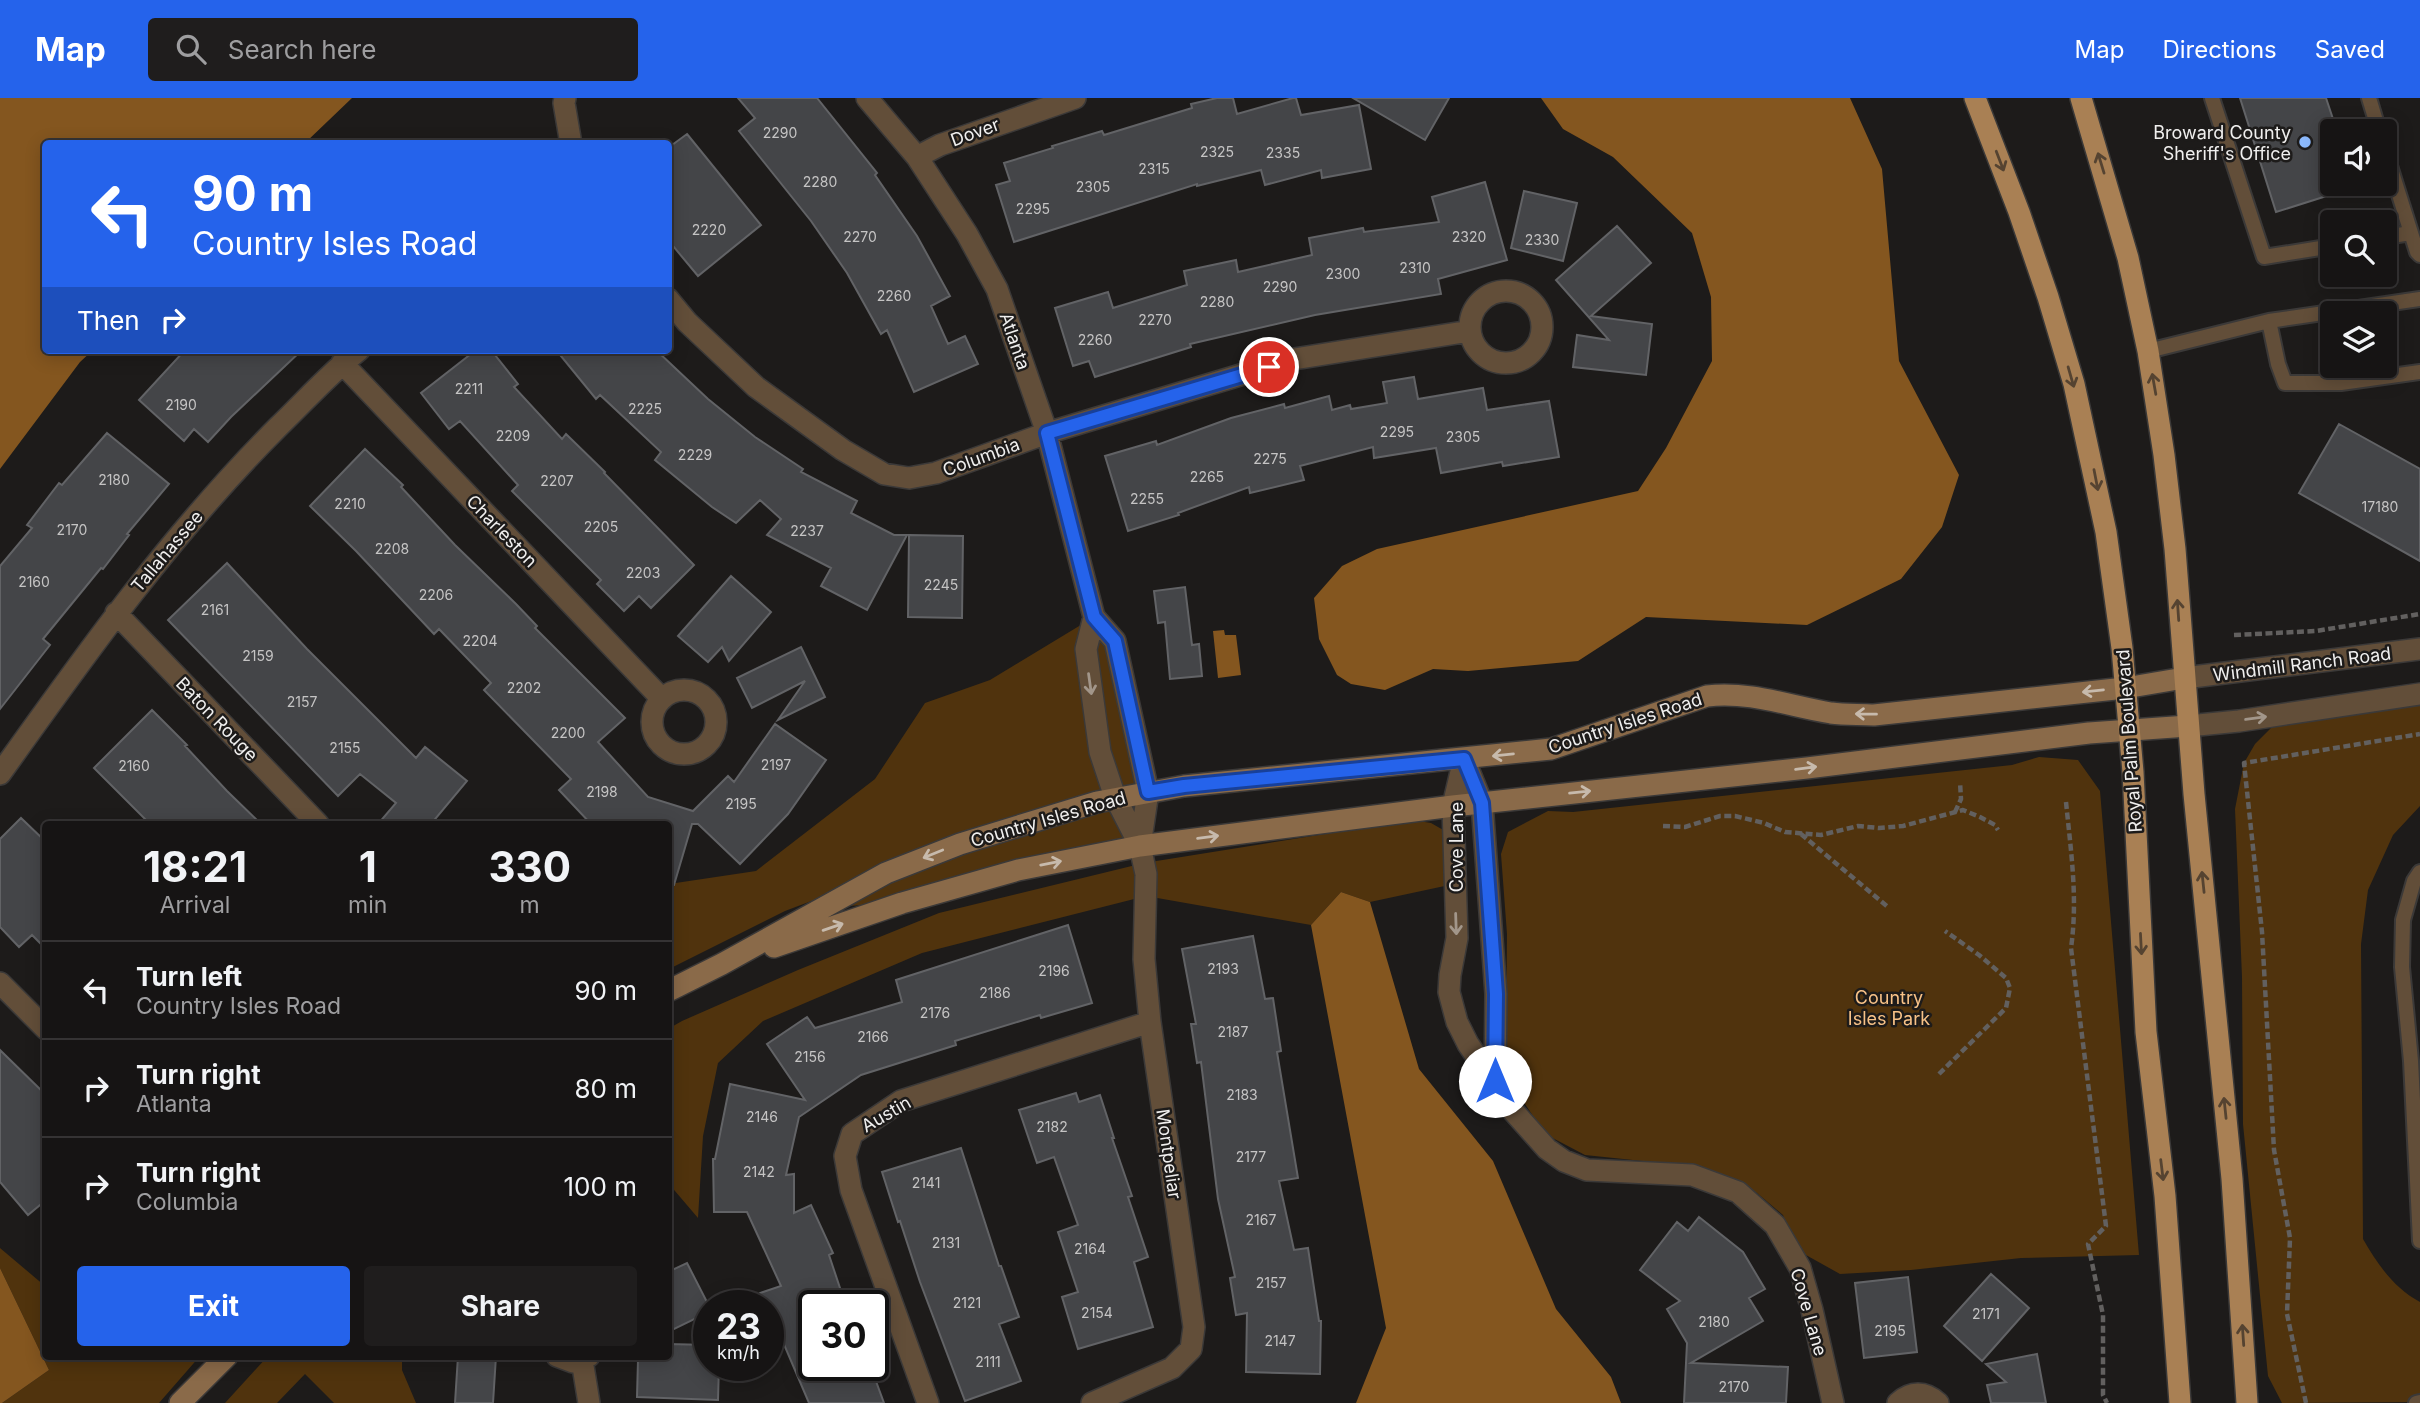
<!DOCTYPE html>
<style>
:root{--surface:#161414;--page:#1f1d1d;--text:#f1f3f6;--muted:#9e9ea0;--line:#353334;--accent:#2563eb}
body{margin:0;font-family:Inter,sans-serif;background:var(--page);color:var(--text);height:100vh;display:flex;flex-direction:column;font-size:26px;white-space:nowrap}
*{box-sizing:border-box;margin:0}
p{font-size:23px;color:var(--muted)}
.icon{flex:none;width:38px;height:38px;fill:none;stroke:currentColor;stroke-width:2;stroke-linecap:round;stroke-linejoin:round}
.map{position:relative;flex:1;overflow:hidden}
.side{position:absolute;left:42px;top:723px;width:630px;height:539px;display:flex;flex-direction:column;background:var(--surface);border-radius:7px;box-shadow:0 4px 18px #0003,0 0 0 2px var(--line)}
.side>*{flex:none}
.top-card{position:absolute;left:42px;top:42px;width:630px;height:214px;border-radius:7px;box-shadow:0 4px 18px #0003,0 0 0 2px var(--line);background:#2563eb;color:#fff;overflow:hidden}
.controls{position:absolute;left:2320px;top:21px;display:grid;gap:14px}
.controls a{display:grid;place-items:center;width:77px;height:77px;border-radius:7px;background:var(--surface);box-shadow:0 4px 18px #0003,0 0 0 2px var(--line);font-size:35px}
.speed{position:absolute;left:693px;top:1192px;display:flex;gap:14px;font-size:35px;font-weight:700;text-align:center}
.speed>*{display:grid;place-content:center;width:91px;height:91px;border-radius:50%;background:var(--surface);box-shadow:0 4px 18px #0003,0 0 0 2px var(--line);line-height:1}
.speed small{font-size:18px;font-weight:400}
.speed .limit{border:4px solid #111;border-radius:10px;background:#fff;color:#111}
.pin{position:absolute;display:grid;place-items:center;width:60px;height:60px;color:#fff;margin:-30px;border:4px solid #fff;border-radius:50%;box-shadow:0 2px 7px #0007}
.me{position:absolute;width:77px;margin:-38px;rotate:0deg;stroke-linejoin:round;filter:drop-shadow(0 0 5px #0008)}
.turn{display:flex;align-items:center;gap:24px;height:147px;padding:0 35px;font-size:32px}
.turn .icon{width:91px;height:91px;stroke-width:2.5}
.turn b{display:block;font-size:49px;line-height:60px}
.then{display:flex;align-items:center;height:66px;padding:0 35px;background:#0003;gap:14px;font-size:26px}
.eta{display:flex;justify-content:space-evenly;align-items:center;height:119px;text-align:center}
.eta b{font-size:42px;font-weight:700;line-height:49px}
.action{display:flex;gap:14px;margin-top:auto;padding:14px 35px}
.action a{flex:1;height:80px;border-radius:7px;background:var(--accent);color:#fff;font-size:28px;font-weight:700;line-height:80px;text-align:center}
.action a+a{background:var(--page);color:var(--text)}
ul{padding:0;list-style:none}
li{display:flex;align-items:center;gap:21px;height:98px;padding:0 35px;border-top:2px solid var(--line)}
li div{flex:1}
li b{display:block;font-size:26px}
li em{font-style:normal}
header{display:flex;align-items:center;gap:42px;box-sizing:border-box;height:98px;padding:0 35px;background:var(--accent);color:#fff}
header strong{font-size:33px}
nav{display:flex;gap:38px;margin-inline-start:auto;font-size:24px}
.search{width:490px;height:63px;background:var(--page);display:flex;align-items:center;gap:18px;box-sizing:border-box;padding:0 24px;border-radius:7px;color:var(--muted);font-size:26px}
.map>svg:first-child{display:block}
.green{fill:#50330d}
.water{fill:#84561f}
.building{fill:#444548;stroke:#626366;stroke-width:2}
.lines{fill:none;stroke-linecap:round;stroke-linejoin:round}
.lane-casing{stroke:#3b3938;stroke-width:18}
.street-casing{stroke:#3b3938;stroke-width:24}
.secondary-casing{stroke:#3b3938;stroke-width:24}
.primary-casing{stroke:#3b3938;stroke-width:24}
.path{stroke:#62605f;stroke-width:4.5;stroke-dasharray:7 3.5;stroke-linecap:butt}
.lane{stroke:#624e39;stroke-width:14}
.street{stroke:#624e39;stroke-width:21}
.secondary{stroke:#8a6a49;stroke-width:21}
.primary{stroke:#a98054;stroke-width:21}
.oneway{stroke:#554331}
.oneway2{stroke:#a2968a}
.oneway3{stroke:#c7baac}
.route-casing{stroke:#184099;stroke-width:18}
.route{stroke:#2563eb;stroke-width:12}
.poi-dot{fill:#8cb9fc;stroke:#1d1b1a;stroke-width:2.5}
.labels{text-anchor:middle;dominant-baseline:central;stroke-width:5;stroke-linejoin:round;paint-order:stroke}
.number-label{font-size:14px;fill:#c5c4c4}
.street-label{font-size:18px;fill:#f0efee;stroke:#1d1b1a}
.poi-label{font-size:18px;fill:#f0efee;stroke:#1d1b1a;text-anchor:end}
.park-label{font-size:18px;fill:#f8c287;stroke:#1d1b1a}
</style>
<header>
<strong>Map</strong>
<div class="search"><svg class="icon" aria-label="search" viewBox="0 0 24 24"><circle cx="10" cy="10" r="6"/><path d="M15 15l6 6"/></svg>Search here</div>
<nav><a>Map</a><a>Directions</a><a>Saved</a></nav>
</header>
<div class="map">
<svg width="2420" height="1305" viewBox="0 0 2420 1305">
<rect width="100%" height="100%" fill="#1d1b1a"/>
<path class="green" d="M1094,519L1115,543L1148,694L1115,699L1140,748L902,805L847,808L883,776L785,813L669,871V786L756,773L875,681L925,605L990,582Z
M2420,596V708L2393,737L2368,792L2361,846L2363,1141C2378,1167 2394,1190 2420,1204V1304L2282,1305L2268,1278L2243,1026L2242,879L2235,711L2244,665L2255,646L2271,630L2300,614Z
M2039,659L2078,662L2100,693L2139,1157L2021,1160L1911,1172L1840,1176L1797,1152L1783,1117L1757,1095L1716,1076L1652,1064L1585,1057L1545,1036L1521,1000L1506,948L1507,836L1501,756L1508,734L1548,713L1573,714L2012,667Z
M1412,722L1431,725L1445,733L1454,786L1370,804L1341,794L1311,827L1146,798L922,855L763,923L718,965L703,1038L698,1120L669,1086L668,931L682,923L798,872L939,815L1144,765Z
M0,1150L45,1188L46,1258H200L159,1305H2L49,1272L0,1170Z
M268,1258H402V1272L416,1305H334L305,1276L277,1305H225Z"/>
<path class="water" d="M0,0H352L305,45L46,46V252H93L80,264L0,371Z
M1541,0H1850L1882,71L1899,263L1959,377L1942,429L1901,481L1807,527L1646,519L1578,563L1468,573L1433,571L1385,592L1351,586L1337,577L1319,541L1314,500L1342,468L1377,451L1638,393L1666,350L1712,263L1711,199L1692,135L1613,59L1563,31Z
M1224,532L1225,537H1236L1241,577L1218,580L1213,533Z
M1341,794L1370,804L1419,971L1493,1063L1556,1211L1611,1279L1621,1305H1356L1386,1230L1311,827Z
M0,1170L49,1272L2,1305H0Z"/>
<path class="building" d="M738,0H817L877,75L875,77L917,138L950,198L931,208L948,246L965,238L978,266L914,294L887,232L881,236L847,175L811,123L739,33L755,20Z
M1217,0H1233L1237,16L1293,0H1296L1301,17L1359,7L1371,71L1322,80L1321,72L1265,87L1261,72L1197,88V86L1014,144L996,87L1010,83L1004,65L1053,50L1052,48L1102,33L1104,37L1192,10L1191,6Z
M1353,0H1449L1425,42Z
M2240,0H2326L2337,33H2333V96L2276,114Z
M687,36L761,127L698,178L668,142V50Z
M1485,84L1507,162L1438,181L1441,196L1315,217L1190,246L1191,249L1095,279L1089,263L1073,268L1055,210L1108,194L1113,210L1187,187L1184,173L1236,162L1238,174L1312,157L1309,140L1363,130L1364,134L1439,124L1432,99Z
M1524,93L1577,105L1563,163L1511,150Z
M1617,128L1651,165L1591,218L1652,226L1646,277L1573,269L1577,237L1609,242L1556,182Z
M185,252H302L231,319L208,344L194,331L184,343L139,302Z
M476,252H491L518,286L514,289L562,341L566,336L605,374L604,375L694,467L651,510L639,498L624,513L597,486L601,482L512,393L518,387L460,323L449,331L421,295Z
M556,252H656L708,301L755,339L803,371L801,374L857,403L851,415L894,437H907L867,512L821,488L831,470L767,437L781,421L760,402L736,425L712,409L655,362L661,354L600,297L596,301Z
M1414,279L1418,301L1483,290L1487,312L1549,303L1559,359L1503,368L1502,364L1441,375L1436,350L1374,360L1373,349L1300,368L1304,382L1250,395L1249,389L1178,415L1179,417L1128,433L1105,358L1156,343L1157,347L1231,320L1284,306L1285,310L1329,298L1332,312L1350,307L1351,311L1387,305L1383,284Z
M2339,326L2420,371V463L2299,395Z
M107,335L169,386L127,436L129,437L103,471L101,470L43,541L50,547L0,611V468L32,430L27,427L59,385L62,387Z
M365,351L403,387L401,389L455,447L516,506L537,528L535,530L625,620L598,644L648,699L693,713L728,678L734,684L775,626L826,662L788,716L740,766L698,726H692L674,787H668V726H591L559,692L571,681L484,592L491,585L439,531L434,536L356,453L310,408Z
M909,437L963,438L962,520L908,519Z
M227,465L307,551L416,660L425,649L467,683L431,726H378L396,705L360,676L338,698L168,522Z
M731,478L771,514L729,563L722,549L708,564L678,538Z
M1185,489L1192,547L1199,546L1202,578L1170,581L1165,524L1158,525L1154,493Z
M801,549L825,599L778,622L805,583L752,610L737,580Z
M152,612L187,647L185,648L227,693L261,726H150L94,670Z
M21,720L46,744V851L32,837L19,849L0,829V741Z
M1068,827L1092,905L1041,920L1040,917L955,943L956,947L861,977L799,1019L786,1077L794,1076V1115L811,1107L833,1155L829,1157L846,1208H814V1267H870L884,1305H809L783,1244L777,1245L768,1218V1208H765L760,1195L781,1188L747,1114H714L713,1061H715L730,986L805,1002L767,946L807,919L815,930L902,904L896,882Z
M1253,838L1265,901L1273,900L1281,953L1277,954L1298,1080L1279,1083L1294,1152L1308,1150L1319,1223H1321L1320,1276L1246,1274L1247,1215L1236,1217L1230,1180L1235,1179L1218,1101L1201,964L1197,965L1191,926H1196L1182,851Z
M0,952L46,997V1102L28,1117L0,1084Z
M1076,995L1079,1004L1100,997L1114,1040H1112L1132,1098L1128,1099L1148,1159L1134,1164L1153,1229L1078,1251L1062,1199L1078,1194L1058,1134L1078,1127L1054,1059L1037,1065L1019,1012Z
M961,1050L999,1168H1001L1019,1219L999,1226L1021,1283L965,1303L920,1184L900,1123L898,1124L882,1074Z
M1699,1119L1743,1154L1765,1191L1749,1200L1763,1223L1691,1265L1788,1269L1786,1305H1684L1687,1245L1667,1211L1680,1203L1640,1172L1677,1124L1688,1133Z
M687,1165L709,1208V1214L668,1234V1174Z
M1991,1176L2029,1210L1982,1263L1944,1228Z
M1908,1179L1917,1254L1864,1260L1855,1185Z
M668,1246L709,1247V1267H719L718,1302L637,1299L638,1262H657V1258H668Z
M2037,1256L2046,1305H1991L1987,1287L2006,1284L1986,1266Z
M458,1258H496L493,1305H455Z"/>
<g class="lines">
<defs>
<path id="lane" d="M2212,0L2264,159L2333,148
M2369,0L2379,33
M2385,52L2417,154L2420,157
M2385,139L2411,135
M2269,223L2278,266L2285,285H2341L2420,274
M2148,253L2269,223L2420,201
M2420,774L2414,783L2403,822L2402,869L2411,963L2420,1143
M2416,1305L2420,1304"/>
<path id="street" d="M565,0L564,5L571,46
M867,0L917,59L967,136L997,191L1047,335L1094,519L1115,543L1148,694L1140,748
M917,59L940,47L1075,0
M1470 229a36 36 0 1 1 72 0a36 36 0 1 1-72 0Z
M668,201L687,224L756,289L843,352L884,376L909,380L936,375L1047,335L1294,261L1470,233
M342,265L662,601
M116,515L318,726
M2184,580L2420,551
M652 624a32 32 0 1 1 64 0a32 32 0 1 1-64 0Z
M2188,628L2239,623L2420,596
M1464,661L1453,708L1457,840L1450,877L1449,894L1457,924L1468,946L1514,1014L1547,1051L1564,1063L1587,1072L1692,1077L1738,1094L1775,1127L1800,1170L1812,1212L1833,1305
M1464,661L1482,705L1496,896L1495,983
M0,676C87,554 172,435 278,329C305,303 330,275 359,252
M0,885L46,931
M557,1258L573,1264L589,1258
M582,1262L589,1305
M928,1305L851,1092L845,1058L852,1036L901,1003L1150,924
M1092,1305L1172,1270L1191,1251L1194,1229L1150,924L1144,861L1146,776L1140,748L1115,699L1100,654L1086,551L1094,519
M1898,1305C1911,1293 1925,1293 1938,1305"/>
<path id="secondary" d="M774,849L902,805L1018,772L1140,748L1453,708L1807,670L2089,635L2188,628
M668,893L722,866L886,775L960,746L1097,704L1184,688L1551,651L1707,598C1750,593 1789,608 1831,615C1845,617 1860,616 1874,617L2125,590L2184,580
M180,1305L227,1258"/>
<path id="primary" d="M1975,0L2019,114L2048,199L2074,286L2106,434L2122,550L2133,674L2146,934L2165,1098L2180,1305
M2081,0L2128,160L2148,253L2164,357L2175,451L2194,696L2232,1081L2247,1305"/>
</defs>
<use href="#lane" class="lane-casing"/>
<use href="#street" class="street-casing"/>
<use href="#secondary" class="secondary-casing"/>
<use href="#primary" class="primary-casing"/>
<path class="path" d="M2234,537L2316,533L2420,516
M2066,704C2071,754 2078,801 2071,850L2106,1128L2088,1146L2103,1217V1297L2107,1305
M1955,714L1961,701L1960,684
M1663,728L1685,729L1720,718H1735L1764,725L1785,734L1821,737L1858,728L1879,730L1903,728L1963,712L1980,719L1995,727L1998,732
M1801,736L1889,810
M1939,976L2006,910L2010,890L2006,880L1979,857L1945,833
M2306,1305L2287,1216L2290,1140L2274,1052L2262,834L2244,665L2420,636"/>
<use href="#lane" class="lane"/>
<use href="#street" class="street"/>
<use href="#secondary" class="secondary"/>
<use href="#primary" class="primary"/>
</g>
<defs><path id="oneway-shaft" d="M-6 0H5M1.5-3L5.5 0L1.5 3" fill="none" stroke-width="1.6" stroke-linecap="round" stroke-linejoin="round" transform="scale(1.75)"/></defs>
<g class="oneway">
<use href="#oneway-shaft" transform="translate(2000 63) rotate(69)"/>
<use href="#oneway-shaft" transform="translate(2101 65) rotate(-107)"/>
<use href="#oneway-shaft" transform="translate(2071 279) rotate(74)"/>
<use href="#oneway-shaft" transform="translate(2154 286) rotate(-100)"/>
<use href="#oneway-shaft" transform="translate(2096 382) rotate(79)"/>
<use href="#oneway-shaft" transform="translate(2178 512) rotate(-94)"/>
<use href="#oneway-shaft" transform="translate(2203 784) rotate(-96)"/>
<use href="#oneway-shaft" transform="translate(2141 846) rotate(87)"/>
<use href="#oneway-shaft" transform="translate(2225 1010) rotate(-96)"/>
<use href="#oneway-shaft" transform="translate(2162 1072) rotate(83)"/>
<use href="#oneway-shaft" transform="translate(2243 1237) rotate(-94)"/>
</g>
<g class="oneway2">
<use href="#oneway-shaft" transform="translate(1090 586) rotate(82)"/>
<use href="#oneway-shaft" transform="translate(2256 620) rotate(-8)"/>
<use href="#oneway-shaft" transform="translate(1456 826) rotate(88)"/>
</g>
<g class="oneway3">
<use href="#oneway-shaft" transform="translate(2093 593) rotate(174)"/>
<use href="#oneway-shaft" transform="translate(1866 616) rotate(-179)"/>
<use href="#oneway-shaft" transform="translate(1503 657) rotate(174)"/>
<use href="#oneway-shaft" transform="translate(1806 670) rotate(-7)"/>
<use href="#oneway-shaft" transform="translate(1580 694) rotate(-6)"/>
<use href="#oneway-shaft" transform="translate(1208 739) rotate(-7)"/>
<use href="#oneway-shaft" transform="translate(933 756) rotate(158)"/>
<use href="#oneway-shaft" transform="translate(1051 765) rotate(-11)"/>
<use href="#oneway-shaft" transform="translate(833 829) rotate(-19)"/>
</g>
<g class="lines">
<defs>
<path id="route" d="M1269,269L1047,335L1094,519L1115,543L1148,694L1184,688L1464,661L1482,705L1496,896L1495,983"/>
</defs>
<use href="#route" class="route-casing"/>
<use href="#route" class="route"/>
</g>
<circle class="poi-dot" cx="2305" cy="44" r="7"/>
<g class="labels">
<g class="number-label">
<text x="780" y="34">2290</text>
<text x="1217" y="53">2325</text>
<text x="1283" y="54">2335</text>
<text x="1154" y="70">2315</text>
<text x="820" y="83">2280</text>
<text x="1093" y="88">2305</text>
<text x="1033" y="110">2295</text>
<text x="709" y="131">2220</text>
<text x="860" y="138">2270</text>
<text x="1469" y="138">2320</text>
<text x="1542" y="141">2330</text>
<text x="1415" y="169">2310</text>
<text x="1343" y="175">2300</text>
<text x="1280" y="188">2290</text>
<text x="894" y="197">2260</text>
<text x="1217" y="203">2280</text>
<text x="1155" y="221">2270</text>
<text x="1095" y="241">2260</text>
<text x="469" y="290">2211</text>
<text x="181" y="306">2190</text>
<text x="645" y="310">2225</text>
<text x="1397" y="333">2295</text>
<text x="513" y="337">2209</text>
<text x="1463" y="338">2305</text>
<text x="695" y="356">2229</text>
<text x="1270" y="360">2275</text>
<text x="1207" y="378">2265</text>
<text x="114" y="381">2180</text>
<text x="557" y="382">2207</text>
<text x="1147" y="400">2255</text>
<text x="350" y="405">2210</text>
<text x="2380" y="408">17180</text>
<text x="601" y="428">2205</text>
<text x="72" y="431">2170</text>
<text x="807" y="432">2237</text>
<text x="392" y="450">2208</text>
<text x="643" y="474">2203</text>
<text x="34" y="483">2160</text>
<text x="941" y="486">2245</text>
<text x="436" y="496">2206</text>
<text x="215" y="511">2161</text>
<text x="480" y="542">2204</text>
<text x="258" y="557">2159</text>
<text x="524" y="589">2202</text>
<text x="302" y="603">2157</text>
<text x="568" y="634">2200</text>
<text x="345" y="649">2155</text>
<text x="776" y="666">2197</text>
<text x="134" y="667">2160</text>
<text x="602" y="693">2198</text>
<text x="741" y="705">2195</text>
<text x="1223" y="870">2193</text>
<text x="1054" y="872">2196</text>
<text x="995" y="894">2186</text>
<text x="935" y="914">2176</text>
<text x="1233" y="933">2187</text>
<text x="873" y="938">2166</text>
<text x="810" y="958">2156</text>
<text x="1242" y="996">2183</text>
<text x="762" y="1018">2146</text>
<text x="1052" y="1028">2182</text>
<text x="1251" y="1058">2177</text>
<text x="759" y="1073">2142</text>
<text x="926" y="1084">2141</text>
<text x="1261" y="1121">2167</text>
<text x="946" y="1144">2131</text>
<text x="1090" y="1150">2164</text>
<text x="1271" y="1184">2157</text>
<text x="967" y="1204">2121</text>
<text x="1097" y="1214">2154</text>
<text x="1986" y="1215">2171</text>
<text x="1714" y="1223">2180</text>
<text x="1890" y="1232">2195</text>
<text x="1280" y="1242">2147</text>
<text x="988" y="1263">2111</text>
<text x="1734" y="1288">2170</text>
</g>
<g class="street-label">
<text transform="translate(975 34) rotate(-20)">Dover</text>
<text transform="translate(1015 243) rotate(71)">Atlanta</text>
<text transform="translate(981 359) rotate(-20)">Columbia</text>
<text transform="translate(502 433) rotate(46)">Charleston</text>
<text transform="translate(167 453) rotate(-50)">Tallahassee</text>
<text transform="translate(2302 566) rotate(-7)">Windmill Ranch Road</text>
<text transform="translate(217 621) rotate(46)">Baton Rouge</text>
<text transform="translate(1625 625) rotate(-18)">Country Isles Road</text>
<text transform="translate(2129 643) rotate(-94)">Royal Palm Boulevard</text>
<text transform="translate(1048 721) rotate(-16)">Country Isles Road</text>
<text transform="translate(1456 749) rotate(-90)">Cove Lane</text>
<text transform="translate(886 1016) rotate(-30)">Austin</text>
<text transform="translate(1169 1056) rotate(82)">Montpeliar</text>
<text transform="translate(1809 1214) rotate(74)">Cove Lane</text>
</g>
<g class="poi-label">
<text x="2291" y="34">Broward County<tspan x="2291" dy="21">Sheriff's Office</tspan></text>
</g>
<g class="park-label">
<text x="1889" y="899">Country<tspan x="1889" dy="21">Isles Park</tspan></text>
</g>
</g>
</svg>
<div class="controls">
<a><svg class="icon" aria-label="sound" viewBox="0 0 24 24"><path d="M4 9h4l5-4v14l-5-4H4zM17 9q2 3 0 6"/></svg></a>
<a><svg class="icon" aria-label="search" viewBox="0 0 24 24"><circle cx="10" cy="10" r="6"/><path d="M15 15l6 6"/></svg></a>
<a><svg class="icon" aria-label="layers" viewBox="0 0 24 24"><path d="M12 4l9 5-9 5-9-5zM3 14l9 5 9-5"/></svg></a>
</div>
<div class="speed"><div>23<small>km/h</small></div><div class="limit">30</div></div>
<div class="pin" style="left:1269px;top:269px;background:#d93025"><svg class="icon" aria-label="arrive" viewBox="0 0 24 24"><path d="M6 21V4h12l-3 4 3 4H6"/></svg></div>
<svg class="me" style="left:1495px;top:983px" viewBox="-20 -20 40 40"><circle r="19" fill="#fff"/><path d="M0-13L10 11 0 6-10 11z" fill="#2563eb"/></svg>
<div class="top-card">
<div class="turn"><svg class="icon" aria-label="left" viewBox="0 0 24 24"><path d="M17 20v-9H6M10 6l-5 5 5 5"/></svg><div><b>90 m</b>Country Isles Road</div></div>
<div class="then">Then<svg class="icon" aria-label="right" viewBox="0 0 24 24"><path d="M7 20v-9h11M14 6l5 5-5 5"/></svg></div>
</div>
<section class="side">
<div class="eta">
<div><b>18:21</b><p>Arrival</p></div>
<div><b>1</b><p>min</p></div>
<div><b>330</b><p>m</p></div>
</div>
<ul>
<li><svg class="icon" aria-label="left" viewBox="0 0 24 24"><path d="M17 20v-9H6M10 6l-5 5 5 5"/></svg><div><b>Turn left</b><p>Country Isles Road</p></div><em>90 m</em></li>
<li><svg class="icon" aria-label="right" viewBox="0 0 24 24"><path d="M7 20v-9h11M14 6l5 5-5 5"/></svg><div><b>Turn right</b><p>Atlanta</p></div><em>80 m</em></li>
<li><svg class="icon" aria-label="right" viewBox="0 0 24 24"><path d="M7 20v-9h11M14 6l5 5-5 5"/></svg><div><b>Turn right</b><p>Columbia</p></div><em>100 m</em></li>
</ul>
<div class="action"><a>Exit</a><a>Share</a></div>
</section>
</div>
